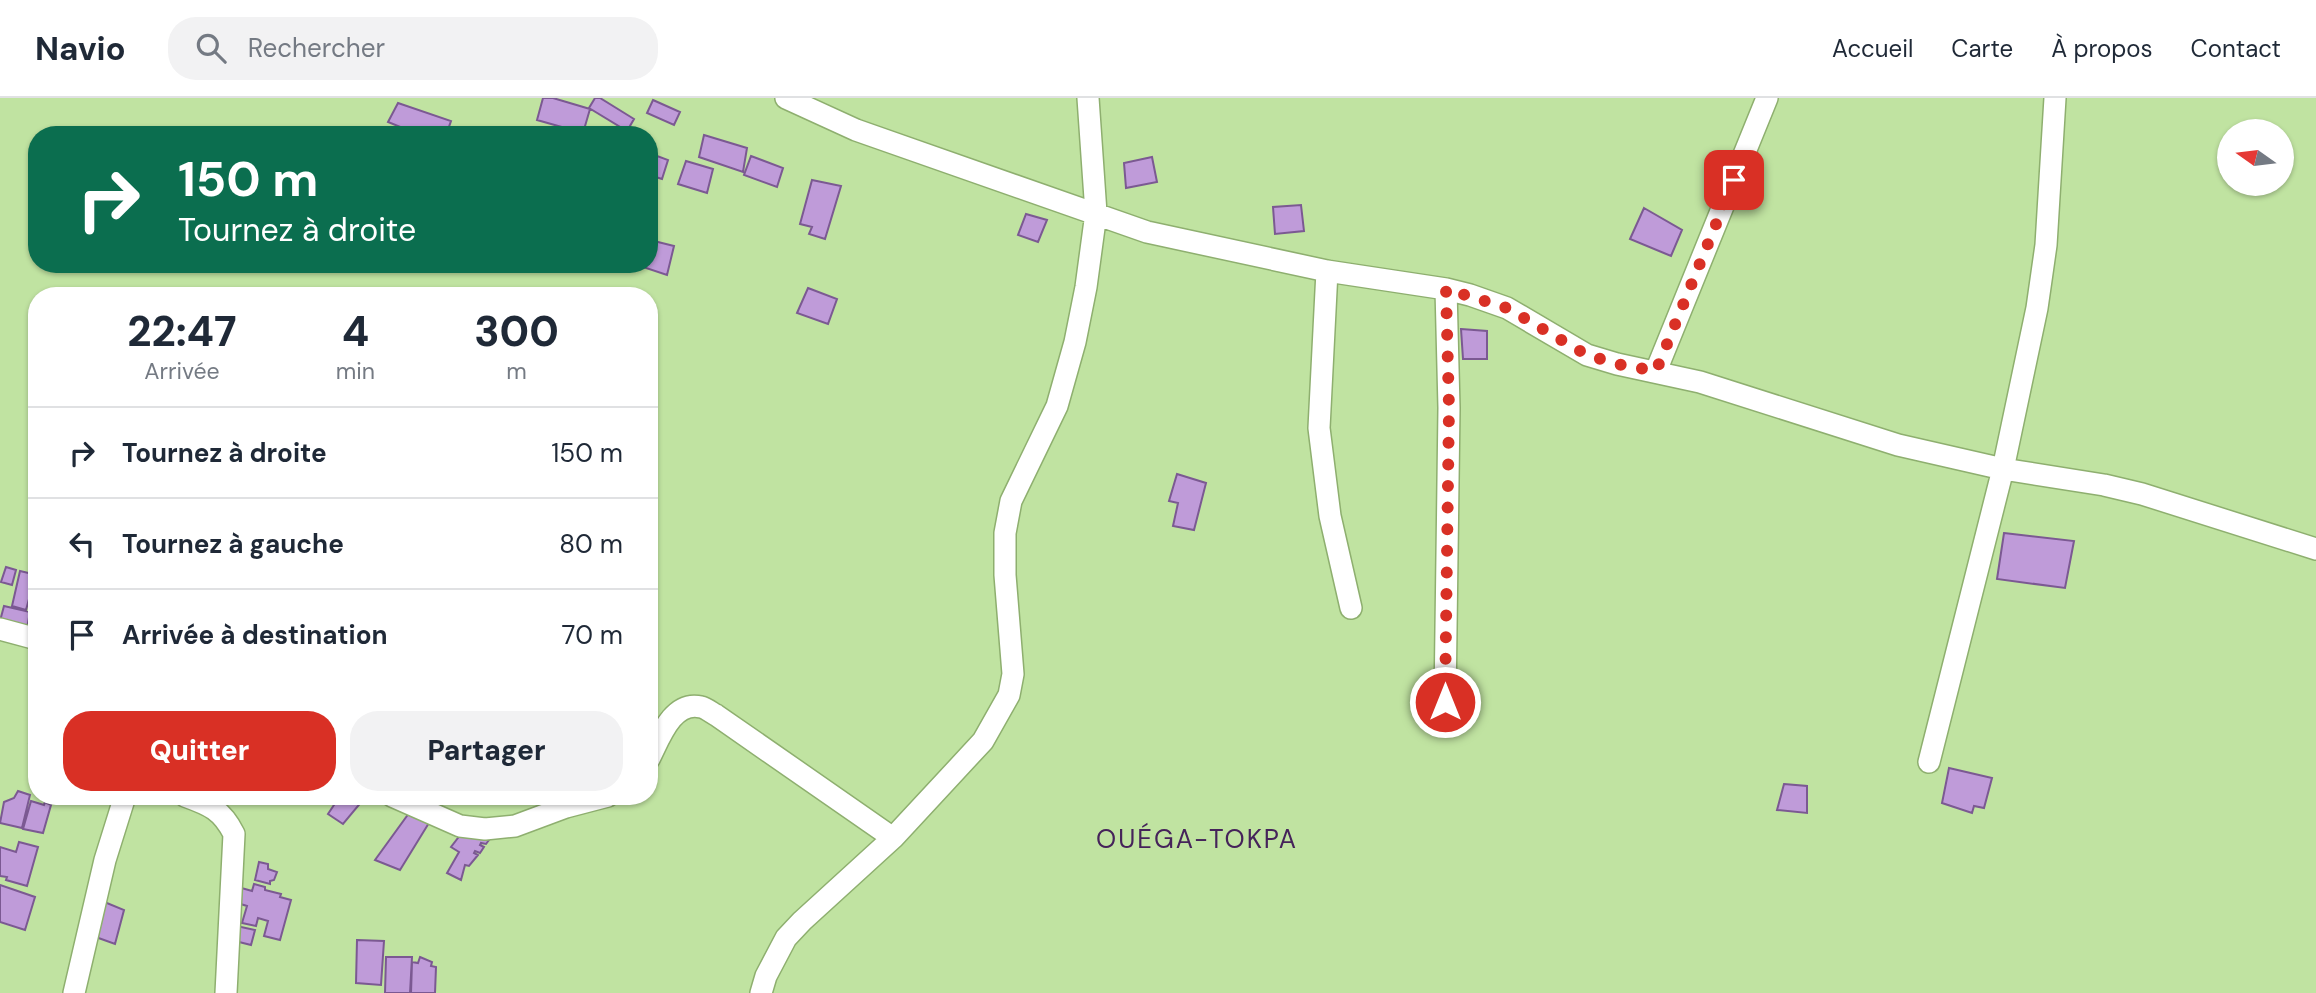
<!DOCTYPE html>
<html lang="fr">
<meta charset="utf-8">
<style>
:root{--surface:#fff;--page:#f2f2f3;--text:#1f2937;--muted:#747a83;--line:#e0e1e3;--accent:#d93025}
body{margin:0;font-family:"DM Sans",sans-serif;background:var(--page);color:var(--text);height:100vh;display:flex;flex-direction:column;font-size:26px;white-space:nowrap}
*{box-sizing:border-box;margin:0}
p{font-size:23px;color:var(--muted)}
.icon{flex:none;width:38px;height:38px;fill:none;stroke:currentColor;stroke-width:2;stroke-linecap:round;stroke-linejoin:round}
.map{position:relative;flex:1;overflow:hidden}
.details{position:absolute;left:28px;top:189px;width:630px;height:518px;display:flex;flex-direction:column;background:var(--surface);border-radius:28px;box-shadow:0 2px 5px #0004}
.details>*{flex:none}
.top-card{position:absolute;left:28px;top:28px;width:630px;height:147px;border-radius:28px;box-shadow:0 2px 5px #0004;background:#0b6e4f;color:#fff;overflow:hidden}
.needle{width:46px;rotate:284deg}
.buttons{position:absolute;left:2217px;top:21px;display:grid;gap:14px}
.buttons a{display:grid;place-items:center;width:77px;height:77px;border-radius:50%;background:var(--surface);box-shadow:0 2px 5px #0004;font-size:35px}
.pin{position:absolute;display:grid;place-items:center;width:60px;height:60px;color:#fff;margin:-30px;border-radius:14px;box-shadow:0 4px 10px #0006}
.me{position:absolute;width:77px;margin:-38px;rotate:0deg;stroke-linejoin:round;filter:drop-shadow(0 0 5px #0008)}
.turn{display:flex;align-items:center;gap:24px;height:147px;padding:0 35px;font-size:32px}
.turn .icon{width:91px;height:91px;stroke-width:2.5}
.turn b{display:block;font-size:49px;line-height:60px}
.eta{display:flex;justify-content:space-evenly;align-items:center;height:119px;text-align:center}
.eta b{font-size:42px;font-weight:800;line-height:49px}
.action{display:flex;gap:14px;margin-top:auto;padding:14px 35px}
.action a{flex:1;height:80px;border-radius:28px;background:var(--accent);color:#fff;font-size:28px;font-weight:800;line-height:80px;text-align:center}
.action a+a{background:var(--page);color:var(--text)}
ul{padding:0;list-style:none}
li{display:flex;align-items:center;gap:21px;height:91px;padding:0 35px;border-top:2px solid var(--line)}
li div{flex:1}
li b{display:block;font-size:26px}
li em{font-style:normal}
header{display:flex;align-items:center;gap:42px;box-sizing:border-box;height:98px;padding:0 35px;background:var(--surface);border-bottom:2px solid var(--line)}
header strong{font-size:33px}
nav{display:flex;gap:38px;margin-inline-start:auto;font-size:24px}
.search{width:490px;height:63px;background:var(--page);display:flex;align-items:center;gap:18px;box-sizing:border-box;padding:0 24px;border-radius:28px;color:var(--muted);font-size:26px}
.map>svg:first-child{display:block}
.building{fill:#bf9bd9;stroke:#7b5992;stroke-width:2}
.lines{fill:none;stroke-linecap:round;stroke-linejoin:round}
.minor-casing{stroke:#8eaf6f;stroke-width:24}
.minor{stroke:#fff;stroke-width:21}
.route{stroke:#d93025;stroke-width:12;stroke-dasharray:0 21.6}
.labels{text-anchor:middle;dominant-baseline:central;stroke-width:5;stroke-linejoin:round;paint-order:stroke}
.quarter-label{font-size:26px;letter-spacing:2px;fill:#45235a;stroke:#c0e3a1}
</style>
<header>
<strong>Navio</strong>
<div class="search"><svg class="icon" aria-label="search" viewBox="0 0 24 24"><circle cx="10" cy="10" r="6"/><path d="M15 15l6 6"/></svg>Rechercher</div>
<nav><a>Accueil</a><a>Carte</a><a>À propos</a><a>Contact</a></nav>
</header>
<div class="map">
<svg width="2316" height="895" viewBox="0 0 2316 895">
<rect width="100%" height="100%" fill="#c0e3a1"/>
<path class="building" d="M543,0H553L590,11L583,35L537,22Z
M595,0H600L634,21L627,33L589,10Z
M653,2L680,14L674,27L647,15Z
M398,5L451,23L446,37H420L388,24Z
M704,37L747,50L743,74L699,59Z
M649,55L668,62L662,81L649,77Z
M751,58L783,70L777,89L744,77Z
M1152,59L1157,84L1126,90L1124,65Z
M686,63L713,71L707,95L678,86Z
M812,82L841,88L825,141L809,136L812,129L800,126Z
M1301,107L1304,133L1275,136L1273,109Z
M1644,110L1682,132L1671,158L1630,141Z
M1026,116L1047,122L1038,144L1018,137Z
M650,142L674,148L667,177L640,168L649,166Z
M808,190L837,201L828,226L797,215Z
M1461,231L1487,233V261H1463Z
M1177,376L1206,385L1194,432L1173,428L1178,405L1169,403Z
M2004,435L2074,443L2065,490L1997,481Z
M6,469L16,472L12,487L1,484Z
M20,473L37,477V510L30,508L31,501H29L26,512L12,508Z
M4,508L30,514L27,530L0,523Z
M37,621V652L29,645Z
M1949,670L1992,680L1984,710L1974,708L1972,715L1942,705Z
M1784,686L1807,688V715L1777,712Z
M18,693L30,697L22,730L0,725L4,704L14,700Z
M340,698H357L363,702L343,726L328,716Z
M31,703L44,707L45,704L51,707L43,735L23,731Z
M412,711L432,720L400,772L375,762Z
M471,723L492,738L486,746L481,745L480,747L484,749L480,755L475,753L474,755L478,757L469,768L465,767L461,782L447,775L459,754L451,749Z
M19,744L38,749L27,788L6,782L7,779L0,778V749L16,754Z
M259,764L268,766V771L277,774L274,782L270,783V786L255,782Z
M254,786L265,789V792L281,796L280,799L291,802L280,842L264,838L268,823L258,820L256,828L242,825L247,808L234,804L238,789L252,793Z
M0,787L35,799L25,832L0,824Z
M102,803L124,812L115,846L93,838Z
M232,827L255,832L251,847L231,842Z
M357,842L384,843L381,887L356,885Z
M386,859H412L410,895H385Z
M420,859L432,864L431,868L436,869L435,895H411L412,864L418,865Z"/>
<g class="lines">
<defs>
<path id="minor" d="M786,0L856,32L1147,134L1327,173L1446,191L1470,197L1507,210L1587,257L1617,266L1700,284L1898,347L2003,371L2104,387L2142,396L2316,451
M1327,173L1319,330L1330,418L1351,510
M1656,273L1767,0
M0,531L37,541
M1445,604L1449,310L1446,191
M649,661C659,642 672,602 701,609C706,610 712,615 716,617L893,740
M1929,664L2003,371L2037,210L2046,147L2055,0
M185,698C210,707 222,712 234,736L226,895
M392,698L460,728L485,731L515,728L566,709L608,698
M74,895L105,762L125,698
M761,895L766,878L786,840L802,823L893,740L983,643L1009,597L1013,576L1005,477V435L1011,403L1057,308L1075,244L1086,189L1096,115L1088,0"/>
</defs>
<use href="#minor" class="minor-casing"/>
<use href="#minor" class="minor"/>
</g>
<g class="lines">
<path class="route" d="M1445,604L1449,310L1446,191L1507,210L1587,257L1617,266L1656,273L1734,82"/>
</g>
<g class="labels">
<g class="quarter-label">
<text x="1197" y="741">OUÉGA-TOKPA</text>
</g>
</g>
</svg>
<div class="buttons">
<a><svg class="needle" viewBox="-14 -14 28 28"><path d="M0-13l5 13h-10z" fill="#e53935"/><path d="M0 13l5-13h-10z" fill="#747a83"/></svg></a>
</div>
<div class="pin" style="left:1734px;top:82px;background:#d93025"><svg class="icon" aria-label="arrive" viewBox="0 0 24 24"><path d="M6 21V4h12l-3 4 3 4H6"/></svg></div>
<svg class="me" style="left:1445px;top:604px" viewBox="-20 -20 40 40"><circle r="17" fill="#d93025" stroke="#fff" stroke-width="3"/><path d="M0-11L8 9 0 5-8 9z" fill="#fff"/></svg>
<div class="top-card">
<div class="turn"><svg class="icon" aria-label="right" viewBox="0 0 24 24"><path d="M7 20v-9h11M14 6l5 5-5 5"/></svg><div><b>150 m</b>Tournez à droite</div></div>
</div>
<section class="details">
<div class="eta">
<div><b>22:47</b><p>Arrivée</p></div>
<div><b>4</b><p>min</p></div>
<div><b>300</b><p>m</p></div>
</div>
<ul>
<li><svg class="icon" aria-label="right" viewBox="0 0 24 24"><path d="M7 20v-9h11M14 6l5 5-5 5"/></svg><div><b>Tournez à droite</b></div><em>150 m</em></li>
<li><svg class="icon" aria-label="left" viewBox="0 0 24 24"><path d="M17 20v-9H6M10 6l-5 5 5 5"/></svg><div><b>Tournez à gauche</b></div><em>80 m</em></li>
<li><svg class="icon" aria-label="arrive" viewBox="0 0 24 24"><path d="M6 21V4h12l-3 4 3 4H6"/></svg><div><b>Arrivée à destination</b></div><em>70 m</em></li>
</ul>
<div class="action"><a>Quitter</a><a>Partager</a></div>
</section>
</div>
